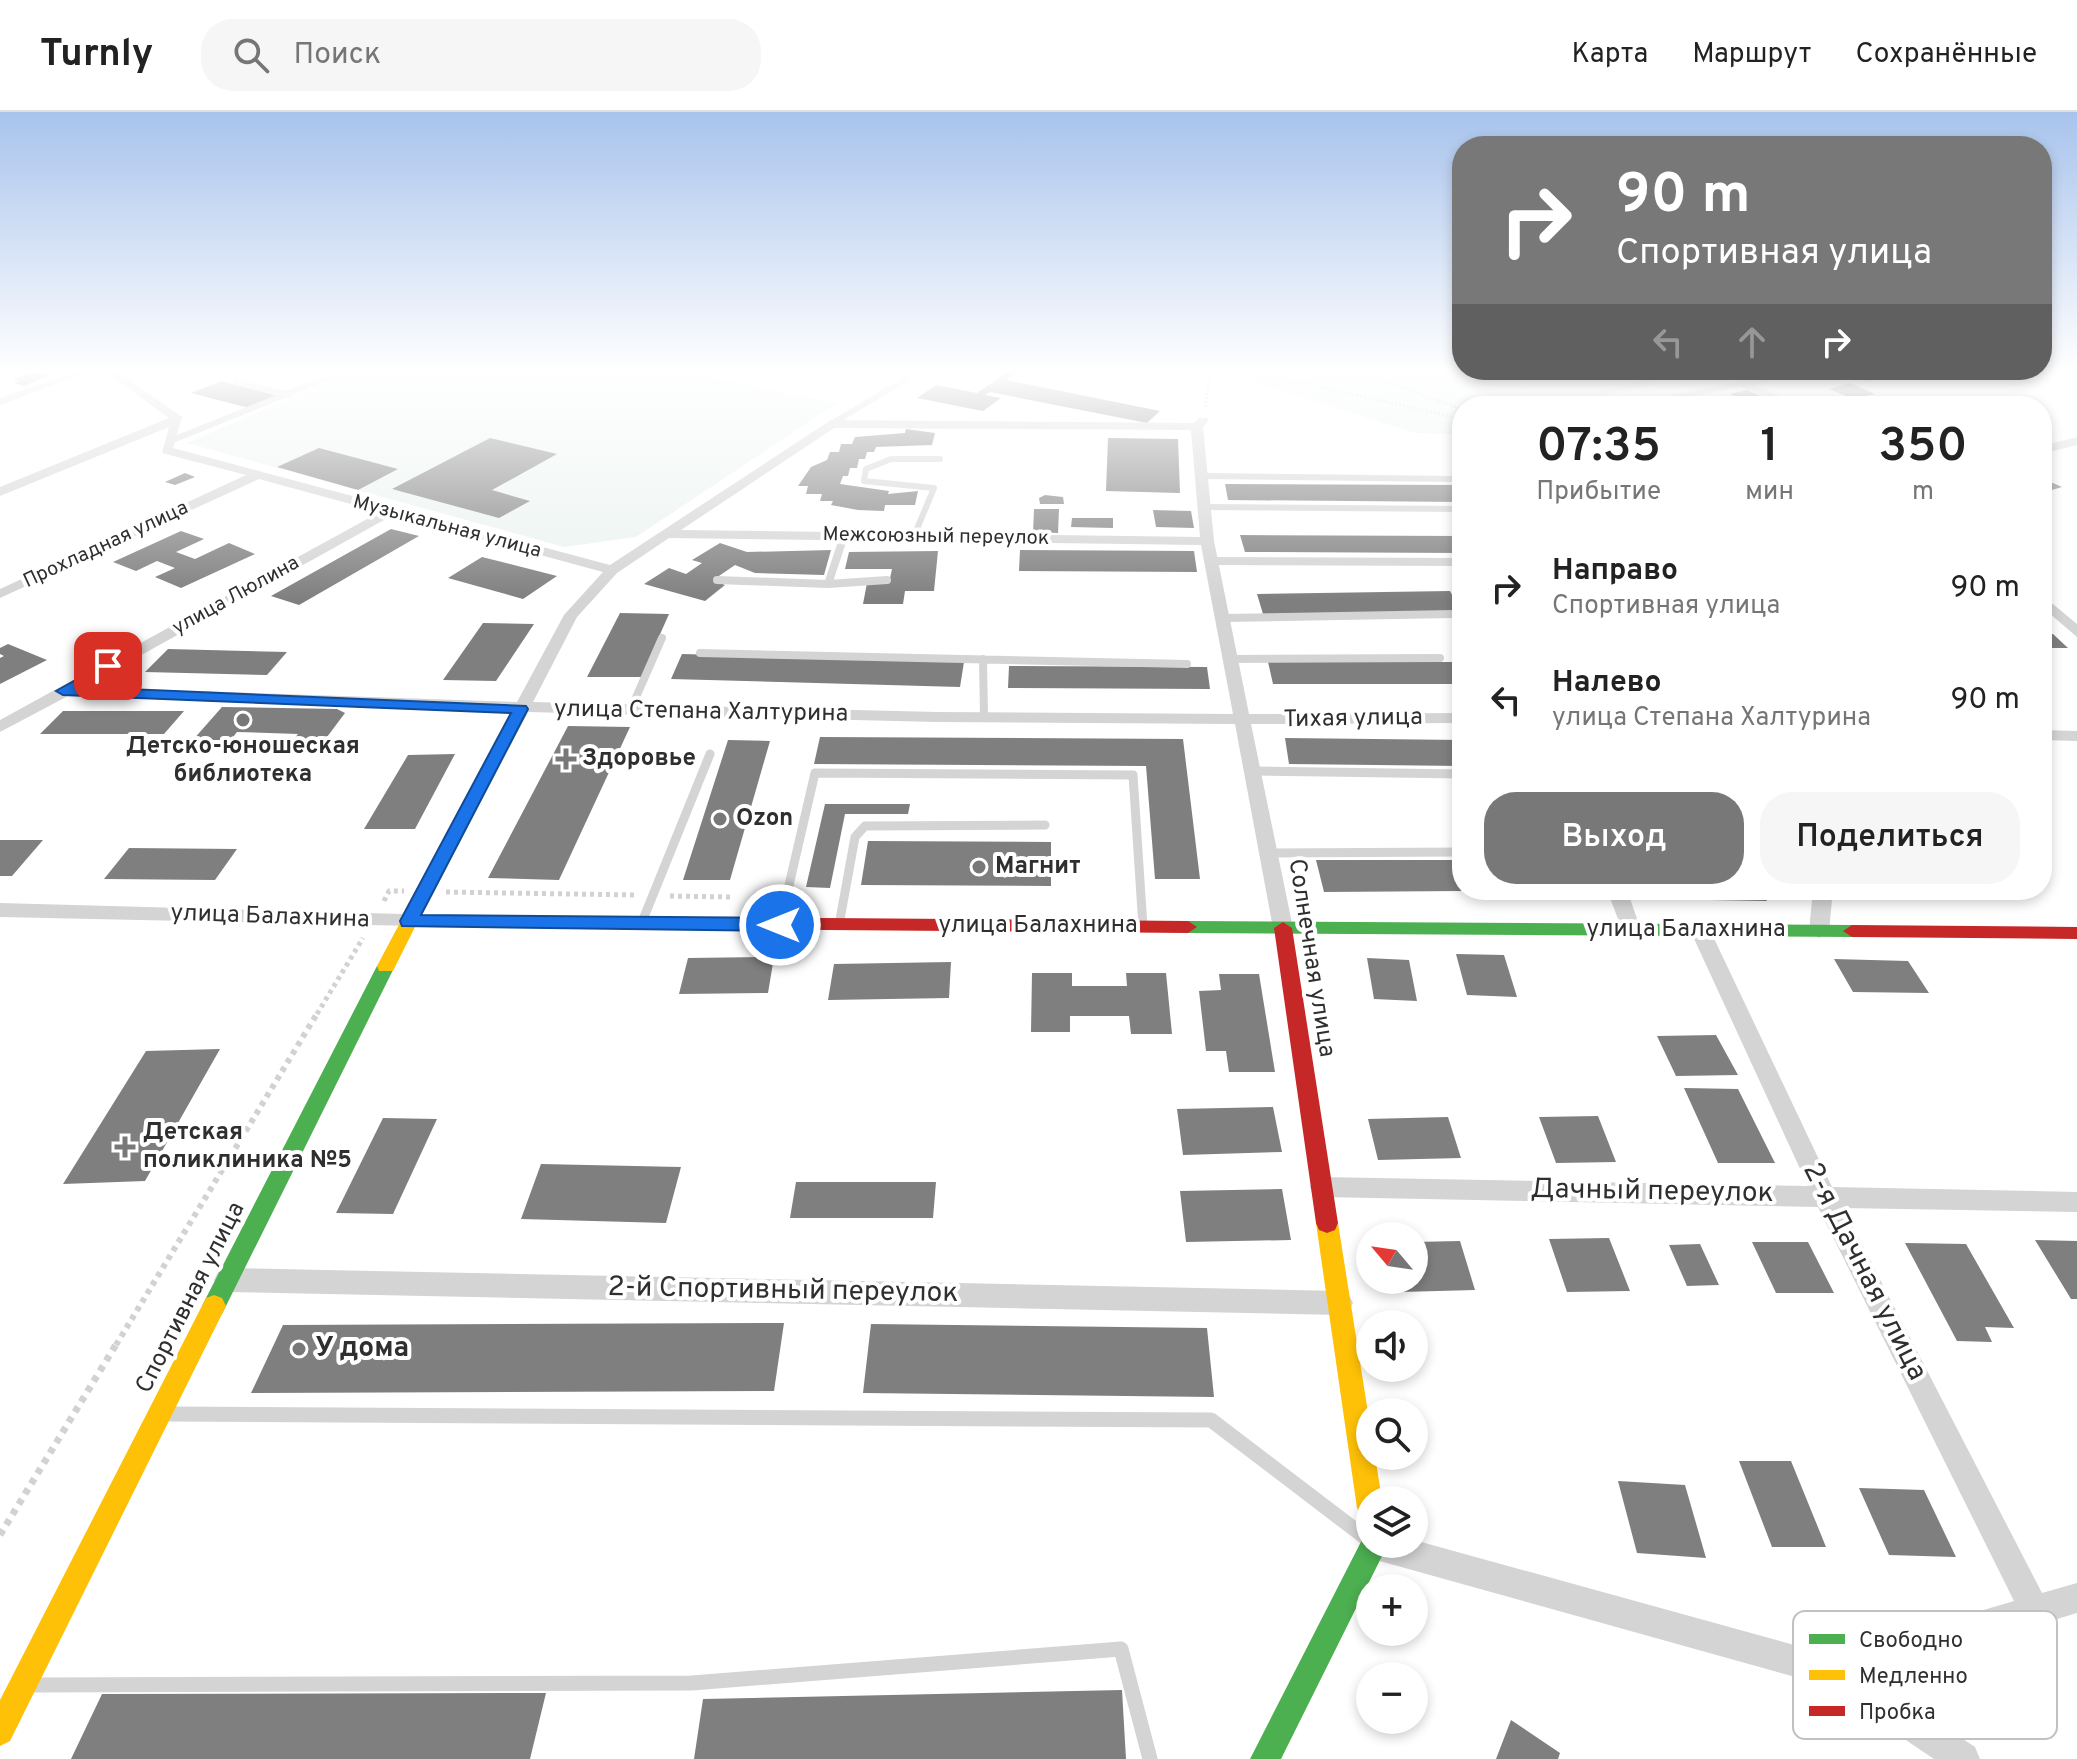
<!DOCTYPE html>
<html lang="ru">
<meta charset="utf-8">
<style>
:root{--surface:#fff;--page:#f6f6f6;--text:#222;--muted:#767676;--line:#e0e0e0;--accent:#787878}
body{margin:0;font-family:Overpass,sans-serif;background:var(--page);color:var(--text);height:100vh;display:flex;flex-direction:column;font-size:30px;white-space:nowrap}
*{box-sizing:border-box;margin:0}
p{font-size:26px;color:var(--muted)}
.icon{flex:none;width:44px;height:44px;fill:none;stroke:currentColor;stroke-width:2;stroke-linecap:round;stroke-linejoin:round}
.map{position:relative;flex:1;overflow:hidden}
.panel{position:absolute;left:1452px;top:284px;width:600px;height:504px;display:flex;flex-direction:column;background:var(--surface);border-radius:32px;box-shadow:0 4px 12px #0003}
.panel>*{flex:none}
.guide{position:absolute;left:1452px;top:24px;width:600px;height:244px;border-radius:32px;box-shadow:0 4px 12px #0003;background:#787878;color:#fff;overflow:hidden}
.needle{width:52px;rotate:299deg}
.controls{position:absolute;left:1356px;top:1110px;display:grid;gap:16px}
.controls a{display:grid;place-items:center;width:72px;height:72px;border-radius:50%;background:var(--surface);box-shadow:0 4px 12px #0003;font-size:40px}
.pin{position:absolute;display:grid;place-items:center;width:68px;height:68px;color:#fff;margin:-34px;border-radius:16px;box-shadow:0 4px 12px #0006}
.me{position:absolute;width:88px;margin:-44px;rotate:270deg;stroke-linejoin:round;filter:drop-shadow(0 0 6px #0008)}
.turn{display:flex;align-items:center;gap:28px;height:168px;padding:0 32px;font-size:36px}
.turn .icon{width:104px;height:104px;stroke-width:2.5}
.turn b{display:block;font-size:56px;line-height:68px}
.lanes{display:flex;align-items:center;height:76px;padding:0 32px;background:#0003;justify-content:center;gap:40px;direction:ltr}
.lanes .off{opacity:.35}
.eta{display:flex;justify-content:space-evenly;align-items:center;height:136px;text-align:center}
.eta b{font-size:48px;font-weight:600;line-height:56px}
.cta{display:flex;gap:16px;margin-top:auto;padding:16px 32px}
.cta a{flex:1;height:92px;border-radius:32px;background:var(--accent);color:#fff;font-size:32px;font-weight:600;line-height:92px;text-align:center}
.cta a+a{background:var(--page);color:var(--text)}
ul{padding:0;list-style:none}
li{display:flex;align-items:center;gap:24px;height:112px;padding:0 32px}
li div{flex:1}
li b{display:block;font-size:30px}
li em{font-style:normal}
header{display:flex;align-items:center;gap:48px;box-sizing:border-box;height:112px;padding:0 40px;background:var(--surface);border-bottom:2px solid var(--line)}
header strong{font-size:38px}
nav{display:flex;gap:44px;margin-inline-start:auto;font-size:28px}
.search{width:560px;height:72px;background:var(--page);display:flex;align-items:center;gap:20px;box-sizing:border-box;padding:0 28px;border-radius:32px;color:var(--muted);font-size:30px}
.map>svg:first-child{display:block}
.green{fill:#ebf3f0}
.building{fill:#7f7f7f}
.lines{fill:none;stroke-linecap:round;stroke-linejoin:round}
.path-far3{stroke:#d2d2d2;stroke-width:3;stroke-dasharray:2 2;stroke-linecap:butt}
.path-far2{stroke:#d2d2d2;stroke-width:5;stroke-dasharray:4 4;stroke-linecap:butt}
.path-far1{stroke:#d2d2d2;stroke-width:6;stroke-dasharray:5 5;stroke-linecap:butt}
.path{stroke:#d2d2d2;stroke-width:7;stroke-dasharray:6 6;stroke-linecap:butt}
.lane-far3{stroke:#d4d4d4;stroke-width:6}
.lane-far2{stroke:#d4d4d4;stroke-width:8}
.lane-far1{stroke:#d4d4d4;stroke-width:9}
.lane{stroke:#d4d4d4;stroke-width:15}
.street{fill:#d4d4d4;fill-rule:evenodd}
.fast{fill:#4caf50;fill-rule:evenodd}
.slow{fill:#ffc107;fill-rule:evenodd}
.jam{fill:#c62828;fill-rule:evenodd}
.route{fill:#1a73e8;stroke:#114b97;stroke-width:2}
.poi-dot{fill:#787878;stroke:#fff;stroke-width:3}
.labels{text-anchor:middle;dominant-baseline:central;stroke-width:8;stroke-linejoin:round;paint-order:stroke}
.far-street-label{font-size:20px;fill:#2f2f2f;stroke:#fff}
.street-label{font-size:24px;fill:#2f2f2f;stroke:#fff}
.poi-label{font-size:24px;font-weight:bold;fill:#2f2f2f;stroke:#fff;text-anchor:start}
.near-street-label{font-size:28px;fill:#2f2f2f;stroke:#fff}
.near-poi-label{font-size:28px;font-weight:bold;fill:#2f2f2f;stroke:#fff;text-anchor:start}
.key{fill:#fff;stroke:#c1c1c1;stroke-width:2}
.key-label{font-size:22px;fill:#2f2f2f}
</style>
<header>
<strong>Turnly</strong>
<div class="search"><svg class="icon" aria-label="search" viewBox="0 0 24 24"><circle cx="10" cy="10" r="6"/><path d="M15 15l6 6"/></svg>Поиск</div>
<nav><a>Карта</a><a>Маршрут</a><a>Сохранённые</a></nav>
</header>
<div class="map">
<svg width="2077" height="1647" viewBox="0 0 2077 1647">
<rect width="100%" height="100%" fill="#fff"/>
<path class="green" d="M357,257H673L837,291L636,425L564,435L187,331Z
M1213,257L1711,258L1567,294H1462V322L1415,321Z"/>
<path class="building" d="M1012,257H1041L1034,262L1019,259L1006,268L1160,299L1147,311L990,280L985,283L1001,286L983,299L917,286L936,273L977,281Z
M1857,258H1878L1892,264L1866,270L1845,261Z
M38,259L50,263L24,274L14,271L19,269L14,267Z
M221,269L279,284L249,296L191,281Z
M1850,271L1875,282L1853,287L1829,277Z
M1747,278L1765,286L1749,290L1730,282Z
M906,317L935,321L932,333L876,335L874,340H867L865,347H859L857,356H850L848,364H843L840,372L889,379L888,382L918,379L915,393H885L884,399L858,398L831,393L833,389H820L822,382H806L808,374H798L811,355L827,348L830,340H839L841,332H852L855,325L905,321Z
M490,326L557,342L492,378L530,389L499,406L392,377Z
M1108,326L1178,327L1180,381L1106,379Z
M319,336L398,357L358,378L277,355Z
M185,361L195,365L175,373L165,370Z
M2042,366L2062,375L2045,380L2042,379Z
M1225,372L1462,373V390L1228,388Z
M1045,383L1063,385L1064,392H1040L1039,386Z
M1034,397H1059L1058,421L1033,420Z
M1153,398L1191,399L1194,416L1156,415Z
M1072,406H1113V416L1071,415Z
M391,417L419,424L299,493L271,484Z
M181,419L204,427L176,440L195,447L229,431L255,442L181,476L155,465L175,456L157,449L136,459L113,450Z
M1240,423L1462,424V441L1245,440Z
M720,431L747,440L831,438L824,463L755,461L735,453L713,468L725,473L705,489L644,472L669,456L686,462L702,451L692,448Z
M1020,438L1194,439L1197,460L1019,459Z
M938,439L934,479H905L903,492H863L867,471H889L892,457H845L849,440Z
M482,445L557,464L523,487L448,466Z
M1450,479L1461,499L1263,502L1257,482Z
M620,501L669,502L641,565H587Z
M483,511L534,512L496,569L443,568Z
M2042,522H2053L2068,536H2042Z
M8,532L47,548L0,572V546L4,544L0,542V536Z
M168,537L287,540L267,563L145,560Z
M682,542L964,550L960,575L671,567Z
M1268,550H1461L1462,572H1273Z
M1009,554L1207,555L1210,577L1008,576Z
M222,595L337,597L345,601L324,629L293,628L298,622L237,620L229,630L192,629Z
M63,599H184L164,622H40Z
M568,614L630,615L559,768L488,766Z
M820,625L1183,627L1200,767H1155L1146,654L814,652Z
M1285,626L1462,628V654L1289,652Z
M728,628L770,629L730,768H683Z
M455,642L415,717H364L408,643Z
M825,692H910L908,702H845L830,776L806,775Z
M0,728H43L12,764H0Z
M868,729L1051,730V774L861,773Z
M129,736L237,737L215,768L104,767Z
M1316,748H1462V779L1324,780Z
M1649,778H1761L1767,789L1653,787Z
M1456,842L1504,843L1517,885L1467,883Z
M774,845L768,881L679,882L688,846Z
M1367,846L1409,848L1417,889L1374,887Z
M1834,847L1908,849L1929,881L1853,880Z
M951,850L949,886L828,888L834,852Z
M1032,861H1072V874H1127L1126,861H1166L1172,922H1131L1129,904H1070V920H1031Z
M1219,862H1259L1275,960H1229L1226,939H1206L1199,879L1221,878Z
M1716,923L1738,963L1676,964L1657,924Z
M220,937L145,1069L63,1072L146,939Z
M1684,976L1738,977L1775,1051H1718Z
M1273,995L1282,1040L1183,1043L1177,997Z
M1598,1004L1616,1050L1556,1051L1539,1005Z
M1448,1005L1461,1046L1378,1048L1368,1007Z
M383,1006L437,1007L393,1102L336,1101Z
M541,1052L681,1055L666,1111L521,1107Z
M796,1070H936L933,1106H790Z
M1282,1077L1291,1128L1186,1130L1180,1079Z
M1609,1126L1630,1179L1567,1180L1549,1127Z
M2035,1128L2077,1129V1187H2071Z
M1460,1129L1475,1178L1401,1180L1397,1168H1414V1130Z
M1752,1130H1808L1834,1181H1776Z
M1905,1131L1966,1132L2014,1216L1985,1215L1992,1230L1957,1229Z
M1700,1132L1719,1173L1687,1174L1669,1133Z
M784,1211L774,1279L251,1281L283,1213Z
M871,1212L1207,1216L1214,1285L863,1281Z
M1739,1349H1791L1826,1435H1772Z
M1618,1369L1685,1373L1706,1446L1637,1441Z
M1859,1376L1924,1378L1956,1445L1889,1443Z
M1122,1578L1126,1647H694L703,1587Z
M546,1581L530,1647H71L102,1582Z
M1511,1608L1560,1641L1558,1647H1496Z"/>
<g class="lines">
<path class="path-far3" d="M1239,257L1462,307
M1348,257L1462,297
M1593,258L1685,265
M1671,262L1694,258
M1564,294L1658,264
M1205,295L1210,266L1224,257"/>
<path class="path-far2" d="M446,780L636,783
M670,784L732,785
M384,789L389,779H404
M317,902L363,826"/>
<path class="path-far1" d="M116,1233L318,900"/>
<path class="path" d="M0,1423L117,1231"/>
<path class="lane-far3" d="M236,270L288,283
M831,312L923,257
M170,329L349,257
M1201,364L1455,367
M1204,395L1462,397
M914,424L934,376L864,369L866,357L891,347H940"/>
<path class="lane-far2" d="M1211,449L1462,450
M717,468L828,472L887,468
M828,472L844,424
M1223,506L1453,502
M700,541L1187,552
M983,547L984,605
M1232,547L1440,546
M630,599L662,526"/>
<path class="lane-far1" d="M1254,659L1462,662
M1270,741L1462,740
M642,810L710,642
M780,812L815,661L1133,663L1143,815
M839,813L855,725L865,714L1045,713"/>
<path class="lane" d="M169,1302L1211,1308L1370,1429
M34,1573L692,1571L1121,1537L1150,1647"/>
<path class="street" d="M82,257H97L0,293V286Z
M102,257H114L182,305L173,336L610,453L831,308L1194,311L1199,306H1207L1209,308L1203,315L1214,429L1249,602L1462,601V611L1251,612L1293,816L1283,823L1273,816L1235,612L937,610L528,600L416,814L0,805V791L403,802L512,600L68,584L0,620V608L380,400L259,367L0,486V477L246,363L162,341L169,315L0,384V375L169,306ZM834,316L1191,318L1200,425L681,418ZM393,403L603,460L564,503L517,590L84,575ZM669,426L1201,433L1233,602L937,600L533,590L577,505L617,461Z
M1797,258H1819L1754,273L1804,294H1788L1741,275L1640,294H1616Z
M2077,325V333L2042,342V334Z
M2042,483L2077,512V525L2042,495Z
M2042,618L2077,619V629L2042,628Z
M1607,778H1627L1641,818L1638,823H1624Z
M1813,778H1833L1829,819L1819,826L1809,819Z
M1700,811L1710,818L1832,1075L2077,1080V1100L1843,1096L2042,1481L2077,1471V1501L1867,1564L1975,1635L1980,1647H1934L1824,1573L1376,1448L1365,1444L1361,1433L1365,1422L1370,1421V1432H1414V1428L1831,1543L2014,1489L1818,1095L1322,1085L1313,1082L1310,1075L1313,1068L1322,1065L1808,1074L1690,818Z
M227,1156L1340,1179L1349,1183L1353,1191L1349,1199L1340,1203L227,1180L218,1176L214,1168L218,1160Z"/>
<path class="fast" d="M1188,809L1852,813L1861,819L1852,825L1188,821L1179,815Z
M386,847L395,854L222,1202L214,1205L206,1202L202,1194L206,1186L377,854Z
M1370,1421V1432H1388L1281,1647H1250L1365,1422Z"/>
<path class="slow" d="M409,803L705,805L714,811L705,817L415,815L393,859H379L377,854L403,805Z
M1327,1101L1335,1104L1338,1111L1370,1313V1344H1375L1382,1388H1370V1409L1361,1405L1357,1396L1316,1111L1319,1104Z
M214,1183L222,1186L226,1194L222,1202L10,1629L0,1634V1588L206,1186Z"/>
<path class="jam" d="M705,805L1188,809L1197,815L1188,821L705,817L696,811Z
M1283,810L1292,816L1338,1111L1335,1118L1327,1121L1319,1118L1316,1111L1274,816Z
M1852,813L2077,815V827L1852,825L1843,819Z"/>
</g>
<linearGradient id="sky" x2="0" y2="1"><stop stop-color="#a8c3ec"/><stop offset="0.53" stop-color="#fff"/><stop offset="1" stop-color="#fff" stop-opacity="0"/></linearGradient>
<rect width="2077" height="488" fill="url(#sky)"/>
<path class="route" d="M108,550L113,551V557L80,575L526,594L528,597L421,803L780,806L789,813L780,819L402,814L400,809L511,601L63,583L56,579Z"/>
<g class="poi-dot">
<circle cx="243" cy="608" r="8"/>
<path d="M562 635h8v8h8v8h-8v8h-8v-8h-8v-8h8z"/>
<circle cx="720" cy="707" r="8"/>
<circle cx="979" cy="755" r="8"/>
<path d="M121 1023h8v8h8v8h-8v8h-8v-8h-8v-8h8z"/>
<circle cx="299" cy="1237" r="8"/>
</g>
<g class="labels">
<g class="far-street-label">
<text transform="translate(447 415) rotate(15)">Музыкальная улица</text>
<text transform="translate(936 425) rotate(1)">Межсоюзный переулок</text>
<text transform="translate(106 433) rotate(-25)">Прохладная улица</text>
<text transform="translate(236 484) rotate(-29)">улица Люлина</text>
</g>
<g class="street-label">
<text transform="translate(701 600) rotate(1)">улица Степана Халтурина</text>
<text transform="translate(1353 607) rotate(-1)">Тихая улица</text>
<text transform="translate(270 805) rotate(2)">улица Балахнина</text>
<text x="1038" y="814">улица Балахнина</text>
<text x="1686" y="818">улица Балахнина</text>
<text transform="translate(1311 846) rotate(81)">Солнечная улица</text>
<text transform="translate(191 1186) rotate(-63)">Спортивная улица</text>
</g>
<g class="poi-label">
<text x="243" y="635" text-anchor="middle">Детско-юношеская<tspan x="243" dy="28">библиотека</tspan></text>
<text x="582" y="647">Здоровье</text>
<text x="736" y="707">Ozon</text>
<text x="995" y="755">Магнит</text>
<text x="143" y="1021">Детская<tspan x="143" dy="28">поликлиника №5</tspan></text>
</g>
<g class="near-street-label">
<text transform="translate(1652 1080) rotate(1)">Дачный переулок</text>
<text transform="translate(1864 1160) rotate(63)">2-я Дачная улица</text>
<text transform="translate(783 1179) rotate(1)">2-й Спортивный переулок</text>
</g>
<g class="near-poi-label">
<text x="315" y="1237">У дома</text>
</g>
</g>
<rect x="1793" y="1499" width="264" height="128" rx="12" class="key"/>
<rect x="1809" y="1522" width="36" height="10" fill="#4caf50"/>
<rect x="1809" y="1558" width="36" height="10" fill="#ffc107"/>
<rect x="1809" y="1594" width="36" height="10" fill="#c62828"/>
<g class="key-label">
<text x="1859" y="1535">Свободно</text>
<text x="1859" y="1571">Медленно</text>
<text x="1859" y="1607">Пробка</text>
</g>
</svg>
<div class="controls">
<a><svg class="needle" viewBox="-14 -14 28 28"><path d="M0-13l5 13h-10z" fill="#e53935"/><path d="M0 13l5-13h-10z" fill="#767676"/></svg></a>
<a><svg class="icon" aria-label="sound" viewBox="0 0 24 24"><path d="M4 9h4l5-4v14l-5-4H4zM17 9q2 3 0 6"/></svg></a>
<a><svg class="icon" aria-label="search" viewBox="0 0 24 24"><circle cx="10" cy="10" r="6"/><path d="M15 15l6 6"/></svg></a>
<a><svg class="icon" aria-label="layers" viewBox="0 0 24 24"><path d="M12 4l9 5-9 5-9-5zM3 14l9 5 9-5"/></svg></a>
<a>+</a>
<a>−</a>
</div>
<div class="pin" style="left:108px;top:554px;background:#d93025"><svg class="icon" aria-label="arrive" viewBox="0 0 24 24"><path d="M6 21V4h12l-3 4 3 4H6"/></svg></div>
<svg class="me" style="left:780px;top:813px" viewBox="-20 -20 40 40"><circle r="17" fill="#1a73e8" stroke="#fff" stroke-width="3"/><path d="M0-11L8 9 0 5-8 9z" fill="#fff"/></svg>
<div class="guide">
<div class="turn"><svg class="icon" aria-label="right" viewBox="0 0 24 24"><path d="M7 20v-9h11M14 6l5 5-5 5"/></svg><div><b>90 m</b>Спортивная улица</div></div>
<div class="lanes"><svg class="icon off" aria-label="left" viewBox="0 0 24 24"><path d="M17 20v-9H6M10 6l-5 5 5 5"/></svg><svg class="icon off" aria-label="ahead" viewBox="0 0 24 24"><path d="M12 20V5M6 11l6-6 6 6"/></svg><svg class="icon" aria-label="right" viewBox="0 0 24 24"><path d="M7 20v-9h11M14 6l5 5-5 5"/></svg></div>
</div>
<section class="panel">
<div class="eta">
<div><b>07:35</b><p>Прибытие</p></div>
<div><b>1</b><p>мин</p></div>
<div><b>350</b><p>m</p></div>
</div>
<ul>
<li><svg class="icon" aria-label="right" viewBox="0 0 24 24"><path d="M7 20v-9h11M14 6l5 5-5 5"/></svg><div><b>Направо</b><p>Спортивная улица</p></div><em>90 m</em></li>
<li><svg class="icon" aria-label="left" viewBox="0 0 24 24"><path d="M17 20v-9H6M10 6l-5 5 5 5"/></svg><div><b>Налево</b><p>улица Степана Халтурина</p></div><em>90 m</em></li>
</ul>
<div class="cta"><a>Выход</a><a>Поделиться</a></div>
</section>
</div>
